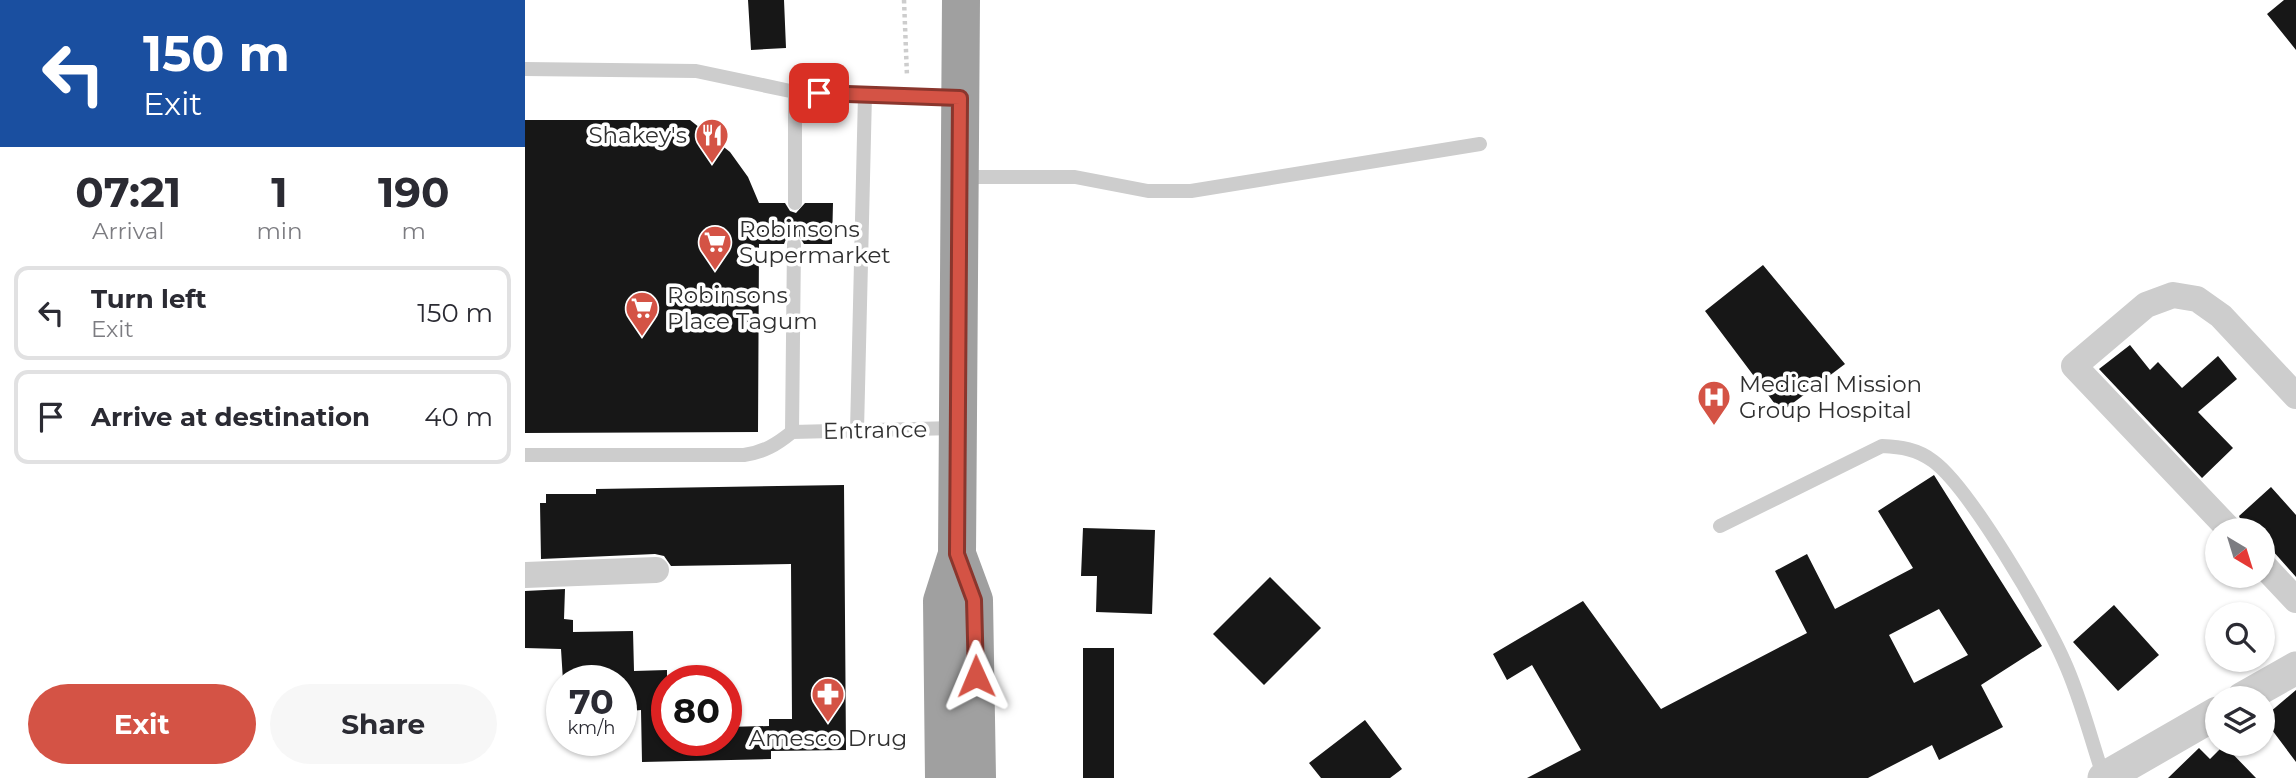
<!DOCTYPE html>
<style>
:root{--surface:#fff;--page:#f7f7f7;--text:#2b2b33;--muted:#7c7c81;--line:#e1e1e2;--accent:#d45345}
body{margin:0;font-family:Montserrat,sans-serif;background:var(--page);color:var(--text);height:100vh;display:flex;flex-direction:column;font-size:26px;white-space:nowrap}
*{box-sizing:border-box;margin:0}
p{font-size:23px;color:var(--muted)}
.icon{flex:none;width:38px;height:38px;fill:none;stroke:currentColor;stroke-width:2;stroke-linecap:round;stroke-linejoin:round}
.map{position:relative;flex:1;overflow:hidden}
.panel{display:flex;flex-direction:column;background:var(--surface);width:525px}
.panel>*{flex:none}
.hud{background:#1a4fa0;color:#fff;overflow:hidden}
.needle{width:46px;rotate:142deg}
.buttons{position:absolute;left:1680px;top:518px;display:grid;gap:14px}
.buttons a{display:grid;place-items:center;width:70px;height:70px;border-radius:50%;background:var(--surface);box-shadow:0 2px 5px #0004;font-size:35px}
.speed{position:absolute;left:21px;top:665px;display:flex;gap:14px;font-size:35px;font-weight:700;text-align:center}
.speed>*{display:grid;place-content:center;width:91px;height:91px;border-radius:50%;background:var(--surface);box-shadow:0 2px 5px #0004;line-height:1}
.speed small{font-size:18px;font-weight:400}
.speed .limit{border:10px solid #d22;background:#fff;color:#111}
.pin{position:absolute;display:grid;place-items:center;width:60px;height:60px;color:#fff;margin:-30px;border-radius:14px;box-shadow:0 4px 10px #0006}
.me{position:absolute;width:77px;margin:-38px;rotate:359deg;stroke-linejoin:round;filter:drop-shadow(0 0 5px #0008)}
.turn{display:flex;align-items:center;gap:24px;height:147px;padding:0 28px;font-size:32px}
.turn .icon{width:91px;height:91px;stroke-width:2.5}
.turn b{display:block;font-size:49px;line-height:60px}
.eta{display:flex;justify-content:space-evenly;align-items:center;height:119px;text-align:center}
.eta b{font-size:42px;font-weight:700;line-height:49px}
.primary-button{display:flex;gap:14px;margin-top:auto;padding:14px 28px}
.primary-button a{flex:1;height:80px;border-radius:42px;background:var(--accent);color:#fff;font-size:28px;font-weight:700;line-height:80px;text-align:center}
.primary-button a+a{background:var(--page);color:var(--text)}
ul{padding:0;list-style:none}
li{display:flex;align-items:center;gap:21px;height:94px;margin:0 14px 10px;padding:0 14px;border:4px solid var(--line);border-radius:14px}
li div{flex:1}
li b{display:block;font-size:26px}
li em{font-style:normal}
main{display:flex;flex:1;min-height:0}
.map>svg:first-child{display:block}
.building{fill:#171717;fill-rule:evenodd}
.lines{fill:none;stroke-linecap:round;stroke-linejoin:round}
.path{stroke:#cdcdcd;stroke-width:4.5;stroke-dasharray:3.5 3.5;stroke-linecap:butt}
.service{stroke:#cdcdcd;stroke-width:14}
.minor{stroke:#cdcdcd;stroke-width:26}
.tertiary{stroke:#cdcdcd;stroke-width:33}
.trunk{stroke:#a0a0a0;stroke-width:38}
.route-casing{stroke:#8a362d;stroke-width:18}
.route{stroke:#d45345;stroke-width:12}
.labels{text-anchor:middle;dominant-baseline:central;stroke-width:7;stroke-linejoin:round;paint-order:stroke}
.poi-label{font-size:23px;fill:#303030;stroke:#fff;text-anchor:start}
.street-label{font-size:23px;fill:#303030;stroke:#fff}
</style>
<main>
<section class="panel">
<div class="hud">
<div class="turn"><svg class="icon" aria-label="left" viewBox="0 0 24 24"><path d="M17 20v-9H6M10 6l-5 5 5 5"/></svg><div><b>150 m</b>Exit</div></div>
</div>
<div class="eta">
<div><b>07:21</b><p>Arrival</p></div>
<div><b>1</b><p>min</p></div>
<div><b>190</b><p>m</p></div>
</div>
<ul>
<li><svg class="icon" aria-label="left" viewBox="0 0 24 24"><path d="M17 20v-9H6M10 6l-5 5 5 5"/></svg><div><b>Turn left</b><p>Exit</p></div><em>150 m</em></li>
<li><svg class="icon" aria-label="arrive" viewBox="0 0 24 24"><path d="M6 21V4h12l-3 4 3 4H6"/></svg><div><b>Arrive at destination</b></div><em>40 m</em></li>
</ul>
<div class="primary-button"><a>Exit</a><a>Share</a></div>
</section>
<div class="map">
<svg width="1771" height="778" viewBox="0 0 1771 778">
<rect width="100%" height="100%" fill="#fff"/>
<path class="building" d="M223,0H259L261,48L226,50Z
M1759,0H1771V50L1742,14Z
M0,120H165L205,152L223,177L234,203H260L265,211L271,213L280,203H308L307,244H279L274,236L268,234L261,239L259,244H234L233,432L0,433Z
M1238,265L1320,364L1256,412L1180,311Z
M1605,345L1625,370L1633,362L1657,388L1693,356L1712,379L1673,412L1708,448L1677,478L1574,369Z
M1409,475L1517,646L1456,685L1478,727L1414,760L1407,745L1343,778H1002L1056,750L1007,665L982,680L968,654L1058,601L1136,709L1282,633L1250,571L1282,554L1310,609L1388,568L1353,511ZM1414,609L1443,655L1389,683L1364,635Z
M319,485L321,750L246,751V759L117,762L116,710L96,712V681H38L36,649L0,648V591L40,589L39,619L48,620V632L108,631L109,671L142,670V740H201V727L244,726V719H267L266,564L146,566L139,556L130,554L16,559L15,503H21V494H71V489Z
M1746,487L1771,515V577L1747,550H1738V530H1720L1714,516Z
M558,528L630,530L627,614L571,612L572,576H556Z
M745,577L796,628L739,685L688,634Z
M1589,605L1634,655L1593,691L1548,642Z
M558,648H589V778H558Z
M1771,690V762L1738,718Z
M840,720L877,769L865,778H796L784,763Z
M1699,745L1731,778H1643L1674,748L1685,759Z"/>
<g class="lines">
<path class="path" d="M379,0L382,76"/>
<path class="service" d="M0,69L171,71L270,92L434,98
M437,177H550L623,191H666L955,144
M270,203V92
M332,431L340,94
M267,432L430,428
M0,455H219C239,452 251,445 267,432L269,244
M1195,526L1357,446C1376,447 1392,449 1408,461C1444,487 1520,617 1539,661C1556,698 1566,740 1579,778"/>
<path class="minor" d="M1705,530L1549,366L1621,305L1648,295L1672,299L1696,316L1771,396
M1738,565L1771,600
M0,575L131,570"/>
<path class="tertiary" d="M1718,698L1771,668
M1579,778L1692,713"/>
<path class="trunk" d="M432,554L449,600L452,778
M419,778L417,601L432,554L436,0"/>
</g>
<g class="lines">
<defs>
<path id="route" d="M294,93L435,98L432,554L449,600L451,676"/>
</defs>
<use href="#route" class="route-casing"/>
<use href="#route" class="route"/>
</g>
<defs>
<symbol id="restaurant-pin" viewBox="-11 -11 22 30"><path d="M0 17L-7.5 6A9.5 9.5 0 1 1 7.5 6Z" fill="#d45345" stroke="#fff"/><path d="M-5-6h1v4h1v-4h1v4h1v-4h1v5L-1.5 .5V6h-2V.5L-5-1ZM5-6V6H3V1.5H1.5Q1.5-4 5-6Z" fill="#fff"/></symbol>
<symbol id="supermarket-pin" viewBox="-11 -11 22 30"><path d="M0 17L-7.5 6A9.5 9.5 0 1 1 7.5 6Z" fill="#d45345" stroke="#fff"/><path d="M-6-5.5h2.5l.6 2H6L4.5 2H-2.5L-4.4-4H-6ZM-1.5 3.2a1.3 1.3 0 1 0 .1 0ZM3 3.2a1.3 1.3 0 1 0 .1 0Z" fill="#fff"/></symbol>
<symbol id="hospital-pin" viewBox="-11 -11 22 30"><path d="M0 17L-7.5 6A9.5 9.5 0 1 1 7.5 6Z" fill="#d45345" stroke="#fff"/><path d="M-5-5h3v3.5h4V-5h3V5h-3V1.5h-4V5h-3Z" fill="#fff"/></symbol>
<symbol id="pharmacy-pin" viewBox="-11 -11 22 30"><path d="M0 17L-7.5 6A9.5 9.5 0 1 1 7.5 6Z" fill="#d45345" stroke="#fff"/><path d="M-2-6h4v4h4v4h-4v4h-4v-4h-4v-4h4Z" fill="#fff"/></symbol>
</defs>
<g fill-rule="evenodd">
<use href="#restaurant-pin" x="168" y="116" width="38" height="52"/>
<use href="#supermarket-pin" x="171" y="223" width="38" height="52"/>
<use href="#supermarket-pin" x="98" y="289" width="38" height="52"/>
<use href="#hospital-pin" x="1170" y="378" width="38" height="52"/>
<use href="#pharmacy-pin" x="284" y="675" width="38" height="52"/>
</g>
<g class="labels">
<g class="poi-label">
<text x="162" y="135" text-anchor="end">Shakey's</text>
<text x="214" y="229">Robinsons<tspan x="214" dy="26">Supermarket</tspan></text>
<text x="142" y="295">Robinsons<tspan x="142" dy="26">Place Tagum</tspan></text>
<text x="1214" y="384">Medical Mission<tspan x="1214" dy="26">Group Hospital</tspan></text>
<text x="303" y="738" text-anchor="middle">Amesco Drug</text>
</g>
<g class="street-label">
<text transform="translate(350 430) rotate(-1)">Entrance</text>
</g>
</g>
</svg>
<div class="buttons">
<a><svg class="needle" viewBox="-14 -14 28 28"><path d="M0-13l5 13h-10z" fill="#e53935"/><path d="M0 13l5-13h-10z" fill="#7c7c81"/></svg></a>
<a><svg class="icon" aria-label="search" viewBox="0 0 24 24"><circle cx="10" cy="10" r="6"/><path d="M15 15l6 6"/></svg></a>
<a><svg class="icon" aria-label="layers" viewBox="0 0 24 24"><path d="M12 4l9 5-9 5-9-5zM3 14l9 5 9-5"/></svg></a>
</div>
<div class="speed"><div>70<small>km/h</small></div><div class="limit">80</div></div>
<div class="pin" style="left:294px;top:93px;background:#d93025"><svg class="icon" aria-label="arrive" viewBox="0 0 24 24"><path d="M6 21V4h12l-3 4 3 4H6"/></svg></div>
<svg class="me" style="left:451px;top:676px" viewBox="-20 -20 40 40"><path d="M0-17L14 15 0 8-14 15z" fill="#d45345" stroke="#fff" stroke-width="4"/></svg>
</div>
</main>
